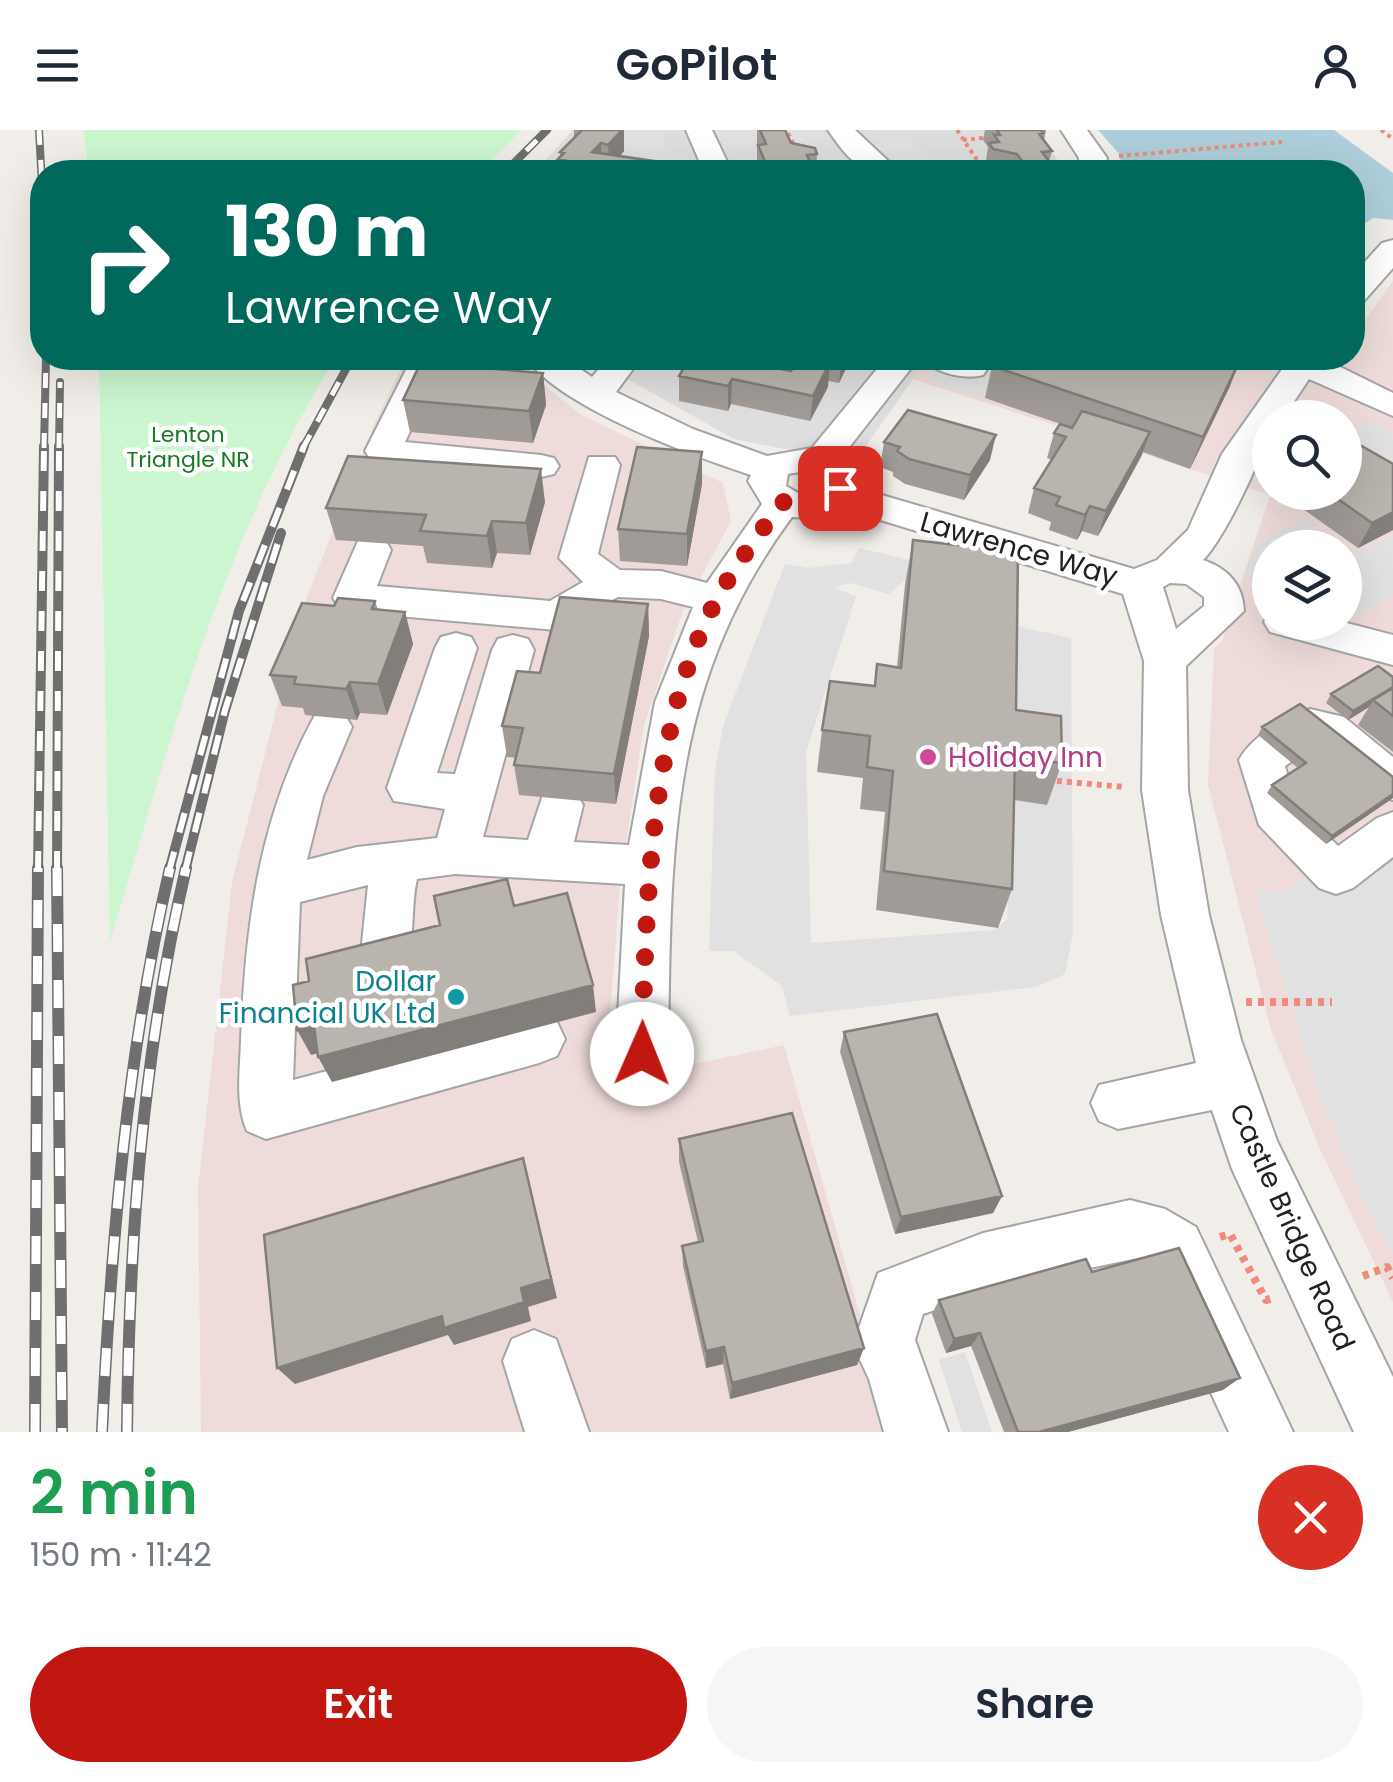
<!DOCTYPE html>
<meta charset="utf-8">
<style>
:root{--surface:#fff;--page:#f6f6f7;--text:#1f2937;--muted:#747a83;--accent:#c11711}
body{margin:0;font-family:Poppins,sans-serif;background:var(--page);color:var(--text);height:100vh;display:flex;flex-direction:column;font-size:38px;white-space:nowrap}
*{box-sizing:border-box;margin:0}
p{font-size:32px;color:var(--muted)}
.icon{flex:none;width:55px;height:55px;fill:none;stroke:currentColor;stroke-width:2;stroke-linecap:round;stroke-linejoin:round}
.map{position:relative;height:1302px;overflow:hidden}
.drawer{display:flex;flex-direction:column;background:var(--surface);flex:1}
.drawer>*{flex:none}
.guide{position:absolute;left:30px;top:30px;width:1335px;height:210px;border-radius:40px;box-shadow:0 10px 40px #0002;background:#00695c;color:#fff;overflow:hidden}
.controls{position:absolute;left:1252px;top:270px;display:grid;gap:20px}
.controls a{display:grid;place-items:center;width:110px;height:110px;border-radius:50%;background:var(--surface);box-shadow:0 10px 40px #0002;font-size:50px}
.pin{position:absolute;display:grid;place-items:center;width:85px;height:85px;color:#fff;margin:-42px;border-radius:20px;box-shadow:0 5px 15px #0006}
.me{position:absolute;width:110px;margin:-55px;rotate:1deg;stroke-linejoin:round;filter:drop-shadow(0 0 8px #0008)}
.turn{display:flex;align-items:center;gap:35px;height:210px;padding:0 30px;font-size:45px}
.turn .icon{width:130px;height:130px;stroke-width:2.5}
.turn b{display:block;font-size:70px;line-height:85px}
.round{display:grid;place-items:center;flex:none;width:105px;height:105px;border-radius:52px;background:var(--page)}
.overview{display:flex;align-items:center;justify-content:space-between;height:170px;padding:0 30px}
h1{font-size:60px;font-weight:600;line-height:75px;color:#1e9e55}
.primary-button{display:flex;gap:20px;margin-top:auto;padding:20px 30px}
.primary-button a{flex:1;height:115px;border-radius:60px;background:var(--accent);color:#fff;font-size:40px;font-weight:600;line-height:115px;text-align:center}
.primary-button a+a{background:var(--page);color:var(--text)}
header{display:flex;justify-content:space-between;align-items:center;height:130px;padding:0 30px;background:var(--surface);font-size:45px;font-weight:600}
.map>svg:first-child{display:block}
.residential{fill:#dfdede}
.commercial{fill:#efdcda;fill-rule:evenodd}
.park{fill:#cbf6d0}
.parking{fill:#e1e1e1}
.water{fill:#adceda}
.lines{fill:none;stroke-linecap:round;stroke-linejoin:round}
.minor-casing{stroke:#a5a5a5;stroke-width:4}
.path-far2{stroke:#ef8b7c;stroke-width:4;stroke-dasharray:4 4;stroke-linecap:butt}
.path-far1{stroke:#ef8b7c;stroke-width:6;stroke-dasharray:5 5;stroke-linecap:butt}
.path{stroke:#ef8b7c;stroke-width:8;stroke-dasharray:6 6;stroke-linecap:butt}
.minor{fill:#fff;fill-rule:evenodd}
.rail-far2-casing{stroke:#6f6f6f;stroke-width:8}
.rail-far1-casing{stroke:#6f6f6f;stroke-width:10}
.rail-casing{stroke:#6f6f6f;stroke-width:12}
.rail-far2{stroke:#fff;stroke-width:5;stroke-dasharray:15;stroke-linecap:butt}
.rail-far1{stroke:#fff;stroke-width:6;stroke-dasharray:20;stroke-linecap:butt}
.rail{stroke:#fff;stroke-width:9;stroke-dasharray:28;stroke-linecap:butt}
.wall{fill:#a09b96}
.shaded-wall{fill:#827e7a}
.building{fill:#bab4ae;stroke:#827e7a;stroke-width:2.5}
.route{stroke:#c11711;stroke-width:18;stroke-dasharray:0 32.4}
.hotel-dot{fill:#d1479c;stroke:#fff;stroke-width:4}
.culture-dot{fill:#0f9aa8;stroke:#fff;stroke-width:4}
.labels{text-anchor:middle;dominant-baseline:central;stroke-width:9;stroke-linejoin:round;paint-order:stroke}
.far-park-label{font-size:22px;fill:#167921;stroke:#fff}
.street-label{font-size:28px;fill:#212121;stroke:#fff}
.hotel-label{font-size:28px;fill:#b23c85;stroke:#fff;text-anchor:start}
.culture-label{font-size:28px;fill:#0d838f;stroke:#fff;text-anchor:end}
</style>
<header><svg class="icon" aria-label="menu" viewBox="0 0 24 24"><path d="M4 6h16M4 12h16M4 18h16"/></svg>GoPilot<svg class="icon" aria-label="person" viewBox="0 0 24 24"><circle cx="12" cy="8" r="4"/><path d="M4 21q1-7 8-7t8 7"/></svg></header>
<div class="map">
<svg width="1393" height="1302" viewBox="0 0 1393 1302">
<rect width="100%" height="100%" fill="#f1eee9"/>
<path class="residential" d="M573,0H1035L1067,42H535Z
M590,228H928L854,333L734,309Z"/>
<path class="commercial" d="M1393,151V1172L1320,1019L1271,900L1208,655L1214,518L1222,511L1270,365L912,249L928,228H1352L1353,206ZM1270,288H1345V362H1270ZM1270,418H1345V492H1270Z
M406,228H511L580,284L723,353L731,391L683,481L644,595L620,754L605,953L784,915L893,1302H201L198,1058L232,752L301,483L374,294Z"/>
<path class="park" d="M84,0H522L479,42H88Z
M99,228H336C223,407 170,611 110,812Z"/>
<path class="parking" d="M600,0H662L666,20L688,25L680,42H640L645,24L589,13Z
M715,0H821L825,10L722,18Z
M904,8L951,42H910L872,15Z
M942,228H1014L985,268L925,250Z
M1345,288L1358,298L1373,292L1393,304V362L1345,330Z
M1305,389L1355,424L1393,405V465L1356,486L1345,478V418H1270V453L1244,447L1257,413Z
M859,418L917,432L909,447L889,464L850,453L834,458L856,466L806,622L811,813L994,800L1007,790L1012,671L1006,494L1071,508L1073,803L1065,844L1036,857L790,886L782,856L734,821H709L715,641L723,596L785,434L808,438L851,433Z
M1393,687V1124L1361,1065L1320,965L1255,761L1285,762Z
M965,1222L992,1302H962L939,1230Z"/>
<path class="water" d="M1098,0H1334L1393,43V90L1373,88L1353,101L1352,42H1118L1121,26Z"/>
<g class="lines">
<defs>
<path id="minor" d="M686,0H712L732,42H704Z
M828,0H855L900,42C860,44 850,32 828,0Z
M1061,0H1087L1107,28L1105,42H1077L1079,28Z
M1393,110V138L1363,172L1352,174V146L1382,113Z
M412,228H445L405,312L541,325L554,328L559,336L554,344L541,347L370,329L365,321Z
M526,228H564L592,247L608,228H641L616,262L693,299L767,326L812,318L886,228H919L840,329L855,342L858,358L1134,439L1157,430L1188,400L1222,324L1290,228H1322L1393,263V286L1309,249L1283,288H1270C1270,315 1224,410 1203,430C1227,438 1243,454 1244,481L1186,536L1188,660L1209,785L1241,910L1277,1011L1393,1247V1302H1354L1232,1039L1212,980L1118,999L1099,991L1091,973L1099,955L1196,933L1161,785L1142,660L1144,531L1123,464L841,378L812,388L792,387C667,555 671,724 668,924L661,941L642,948L623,941L616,924L625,754L455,744L417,749C410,779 416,811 404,838L386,845L368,838L361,823L368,755L300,772L293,950L539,885L557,892L565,909L557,926L539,933L266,1009L247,1001C235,973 240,941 241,911C245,796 259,687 315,585L330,580L345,585L352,597L323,666L307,730L357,717L437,708L445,679L394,671L387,658L435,518L441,507L456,503L471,507L477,518L437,643L455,644L492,520L498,509L513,505L528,509L534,520L483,707L528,710L544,662L560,657L576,662L583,675L574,712L629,715L655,572L693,477L661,469L618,467L556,500L353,482L339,478L333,468L358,411L372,407L386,411L391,420L377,456L550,471L583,452L559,428L589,327H615L620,335L598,424L620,440L661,441L707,453L762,374L748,351L751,345C693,326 561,278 526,228ZM806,341L820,348V358L800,364L786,356L788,344ZM1170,453L1186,454L1204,467V476L1176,499L1163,457Z
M922,228H972L988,238L983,245C965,250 934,243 922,228Z
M1270,482V492H1343L1393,505V535L1270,502L1264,492Z
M1310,579L1344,587L1393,627V670L1377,665L1317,614L1285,636L1295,673L1338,716L1377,688L1393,682V727L1353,758L1336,764L1319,758L1259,695L1239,630C1251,607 1285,587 1310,579Z
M1130,1070L1165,1079L1196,1097L1293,1302H1229L1154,1139L1138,1128L1013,1154L923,1184L915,1210L948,1302H884L869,1249L853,1215L878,1143L983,1103Z
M534,1200L556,1209L589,1302H525L503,1231L512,1209Z"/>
</defs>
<use href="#minor" class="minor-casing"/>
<path class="path-far2" d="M957,0L985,42
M1381,0L1393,9
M788,3L796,19
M963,10L992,7
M1119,26L1282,12
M773,241L781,228"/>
<path class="path-far1" d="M1047,650L1124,657"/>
<path class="path" d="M1246,872H1332
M1220,1107L1230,1104L1266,1170L1274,1168
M1363,1146L1387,1137L1393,1148"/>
<use href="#minor" class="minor"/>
<defs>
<path id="rail-far2" d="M39,0L42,54
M505,42L547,0
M44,318L46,228
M59,318L60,252
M303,318L352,228"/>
<path id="rail-far1" d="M38,741L44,316
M57,741L59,316
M169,741L239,481L304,316
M185,741L225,580L281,403"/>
<path id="rail" d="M57,738L62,1302
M35,1302L38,738
M102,1302C111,1113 127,923 170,738
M127,1302C129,1108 142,928 186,738"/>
</defs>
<use href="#rail-far2" class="rail-far2-casing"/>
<use href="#rail-far1" class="rail-far1-casing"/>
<use href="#rail" class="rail-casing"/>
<use href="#rail-far2" class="rail-far2"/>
<use href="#rail-far1" class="rail-far1"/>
<use href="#rail" class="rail"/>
</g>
<path class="wall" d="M574,0H624V21L620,26L674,34L675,42H559L558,29L560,27V22L574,9Z
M757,0H785L791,13L817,24L816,42H759L757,39Z
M985,0H1046L1044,11L1052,21L1049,32L1057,42H988L985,37L988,17L983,10Z
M746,228V232L788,240L789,230L784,228H851L839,253L828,251V257L810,291L731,274L728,281L679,271V246Z
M992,236L1230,256L1190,339L1143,322L1098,406L1082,401L1077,410L1049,400L1051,392L1028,383L1034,358L1052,330L1047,328L1054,303L1072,298L985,268Z
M498,239L543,243L546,275L533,313L410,302L403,270Z
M884,312L990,330L964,370L905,354L893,346V342L880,337Z
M702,322V354L687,436L620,431L618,399Z
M1393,334V400L1358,418L1289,369L1292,362H1345Z
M545,372L530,425L497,423L492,438L427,433L423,416L336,410L326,378Z
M913,410L1016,580L1062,633L1047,675L1014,670L1012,759L998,798L876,780L885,682L860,679L863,648L817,642L822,600L874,556L877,534L897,537L905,454Z
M375,471L378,480L405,482L413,514L387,585L360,583L357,590L305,585L303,578L282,576L270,545L334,476Z
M648,474L649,506L616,674L519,665L514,635L516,628L507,627L502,596L540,543Z
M1393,547V622L1358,595L1369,577L1348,590L1326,573L1331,564Z
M1262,597L1393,647V668L1326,714L1267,663L1272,655L1298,638L1258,605Z
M844,902L1002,1066L993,1083L895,1104L840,922Z
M679,1009L864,1218L857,1235L730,1269L723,1234L706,1238L683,1136L682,1116L698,1112L679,1032Z
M1092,1142L1223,1260L1068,1302H1004L971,1216L946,1223L932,1184L939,1170Z"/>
<path class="shaded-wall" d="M622,0H624V21L610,38L608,15Z
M601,13L602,37L592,22Z
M824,228V244L830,232L828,257L810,291L813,266Z
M842,228H851L839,253Z
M1241,228L1230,256L1190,339L1203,307Z
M543,243L546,275L533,313L529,281Z
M732,249L731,274L728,281V256Z
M1150,302L1141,327L1098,406L1106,381Z
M996,305L990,330L964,370L970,345Z
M702,322V354L687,436V404Z
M541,339L545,372L530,425L526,393Z
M1090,376L1082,401L1077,410L1085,385Z
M1393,382V400L1358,418L1372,393Z
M492,391L497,423L492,438L487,406Z
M648,474L649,506L616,674L614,644Z
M405,482L413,514L387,585L378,554Z
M350,552L360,583L357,590L346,559Z
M1393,557L1373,570L1369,577L1348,590L1353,581Z
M1393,664V668L1326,714L1332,706Z
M593,855L596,882L332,952L318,927Z
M314,895L327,921L311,925L297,900Z
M523,1028L557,1168L528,1177L531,1191L454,1215L448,1205L295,1254L277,1238Z
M1002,1066L993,1083L895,1104L901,1087Z
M980,1203L971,1216L946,1223L954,1209Z
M724,1217L723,1234L706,1238V1221Z
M864,1218L857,1235L730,1269L732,1253Z
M1240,1248L1223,1260L1068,1302H1039Z"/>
<path class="building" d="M582,0H622L608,15L601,13L592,22L674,34L667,42H621L558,29L564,23L560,22Z
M760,0H785L791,13L815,18L817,24L807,25L810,32L806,33L811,42H783L780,35L767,36L758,15L766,14Z
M997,0H1041L1043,3L1039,4L1052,21L1042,22L1057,42H1030L1017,24L993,19L989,13L999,12L994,5H1000Z
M472,228L497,230L493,239L543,243L529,281L403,270L420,234L468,237Z
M690,228H745L743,231L791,241L800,228H824L823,230L830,232L813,266L732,249L728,256L679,246Z
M998,228H1241L1203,307L992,236Z
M908,280L996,305L970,345L909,329L897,321L900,317L884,312Z
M1082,281L1150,302L1106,381L1090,376L1085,385L1056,375L1060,367L1034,358L1066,307L1054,303L1060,294L1072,298Z
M1360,315L1393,334V382L1372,393L1328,362H1345V323Z
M637,317L702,322L687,404L618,399Z
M348,326L541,339L526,393L492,391L487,406L420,401L426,385L326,378Z
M913,410L1018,422L1016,580L1061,586L1062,633L1015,628L1012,759L884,741L893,641L867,637L870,606L822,600L830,551L875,556L877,534L901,538Z
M560,467L648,474L614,644L514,635L523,598L502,596L517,541L540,543Z
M338,468L375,471L372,479L405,482L378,554L350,552L346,559L294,554L296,547L270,545L302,473L334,476Z
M1378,536L1393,547V557L1353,581L1331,564Z
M1393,558V586L1373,570Z
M1300,574L1393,647V664L1332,706L1272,655L1306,633L1262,597Z
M507,749L514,776L567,763L593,855L318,927L314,895L297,900L293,855L309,851L306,829L440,795L434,766Z
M937,884L1002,1066L901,1087L844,902Z
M792,983L864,1218L732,1253L724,1217L706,1221L682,1116L703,1111L679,1009Z
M523,1028L551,1149L521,1158L524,1172L444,1198L442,1186L277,1238L264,1105Z
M1179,1118L1240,1248L1039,1302H1018L980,1203L954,1209L939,1170L1086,1129L1092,1142Z"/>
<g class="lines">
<path class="route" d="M642,924C646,781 648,595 718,467C737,433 760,402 783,372C805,377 827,379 840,358"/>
</g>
<circle class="hotel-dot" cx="928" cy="627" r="10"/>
<circle class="culture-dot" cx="456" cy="867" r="10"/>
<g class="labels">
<g class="far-park-label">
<text x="188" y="304">Lenton<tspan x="188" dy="25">Triangle NR</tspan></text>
</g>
<g class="street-label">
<text transform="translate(1019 419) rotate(16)">Lawrence Way</text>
<text transform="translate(1292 1097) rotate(66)">Castle Bridge Road</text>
</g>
<g class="hotel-label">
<text x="948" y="627">Holiday Inn</text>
</g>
<g class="culture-label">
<text x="436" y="851">Dollar<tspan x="436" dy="32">Financial UK Ltd</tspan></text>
</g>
</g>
</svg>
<div class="controls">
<a><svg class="icon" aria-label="search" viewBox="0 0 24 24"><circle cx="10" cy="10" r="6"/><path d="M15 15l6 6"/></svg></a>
<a><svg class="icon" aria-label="layers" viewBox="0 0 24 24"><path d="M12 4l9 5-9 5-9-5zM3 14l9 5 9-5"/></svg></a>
</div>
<div class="pin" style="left:840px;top:358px;background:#d93025"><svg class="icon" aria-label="arrive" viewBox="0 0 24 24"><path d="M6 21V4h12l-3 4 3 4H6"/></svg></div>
<svg class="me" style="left:642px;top:924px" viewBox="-20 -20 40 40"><circle r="19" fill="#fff"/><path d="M0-13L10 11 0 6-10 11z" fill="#c11711"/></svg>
<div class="guide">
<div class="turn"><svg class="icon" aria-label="right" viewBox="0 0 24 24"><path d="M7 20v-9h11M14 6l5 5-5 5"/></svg><div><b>130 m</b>Lawrence Way</div></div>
</div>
</div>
<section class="drawer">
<div class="overview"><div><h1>2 min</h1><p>150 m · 11:42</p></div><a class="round" style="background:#d93025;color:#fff"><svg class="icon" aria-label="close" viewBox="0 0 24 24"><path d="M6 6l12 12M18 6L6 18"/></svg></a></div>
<div class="primary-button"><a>Exit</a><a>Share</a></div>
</section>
